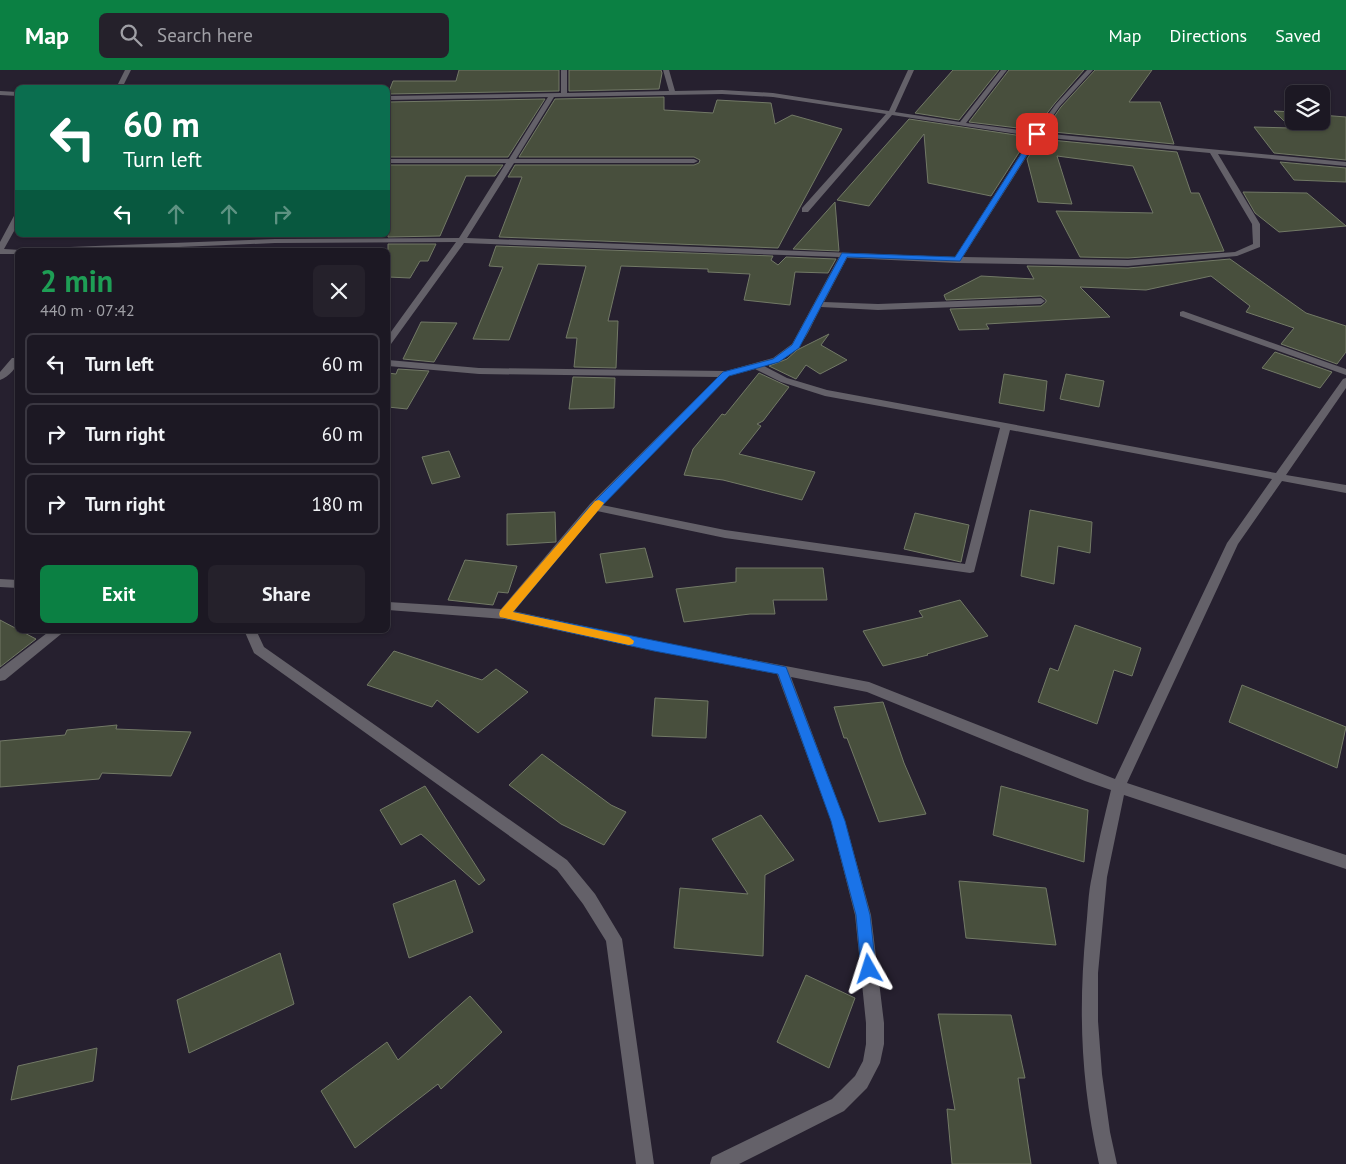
<!DOCTYPE html>
<meta charset="utf-8">
<style>
:root{--surface:#1c1823;--page:#25212b;--text:#f1f3f6;--muted:#a0a0a6;--line:#3a3741;--accent:#0b8043}
body{margin:0;font-family:"PT Sans",sans-serif;background:var(--page);color:var(--text);height:100vh;display:flex;flex-direction:column;font-size:19px;white-space:nowrap}
*{box-sizing:border-box;margin:0}
p{font-size:16px;color:var(--muted)}
.icon{flex:none;width:28px;height:28px;fill:none;stroke:currentColor;stroke-width:2;stroke-linecap:round;stroke-linejoin:round}
.map{position:relative;flex:1;overflow:hidden}
.details{position:absolute;left:15px;top:178px;width:375px;height:385px;display:flex;flex-direction:column;background:var(--surface);border-radius:8px;box-shadow:0 1px 4px #0004,0 0 0 1px var(--line)}
.details>*{flex:none}
.banner{position:absolute;left:15px;top:15px;width:375px;height:152px;border-radius:8px;box-shadow:0 1px 4px #0004,0 0 0 1px var(--line);background:#0b6e4f;color:#fff;overflow:hidden}
.tools{position:absolute;left:1285px;top:15px;display:grid;gap:10px}
.tools a{display:grid;place-items:center;width:45px;height:45px;border-radius:8px;background:var(--surface);box-shadow:0 1px 4px #0004,0 0 0 1px var(--line);font-size:25px}
.pin{position:absolute;display:grid;place-items:center;width:42px;height:42px;color:#fff;margin:-21px;border-radius:10px;box-shadow:0 2px 8px #0006}
.me{position:absolute;width:55px;margin:-28px;rotate:354deg;stroke-linejoin:round;filter:drop-shadow(0 0 4px #0008)}
.turn{display:flex;align-items:center;gap:18px;height:105px;padding:0 25px;font-size:22px}
.turn .icon{width:65px;height:65px;stroke-width:2.5}
.turn b{display:block;font-size:35px;line-height:42px}
.lanes{display:flex;align-items:center;height:48px;padding:0 25px;background:#0003;justify-content:center;gap:25px;direction:ltr}
.lanes .off{opacity:.35}
.round{display:grid;place-items:center;flex:none;width:52px;height:52px;border-radius:8px;background:var(--page)}
.head{display:flex;align-items:center;justify-content:space-between;height:85px;padding:0 25px}
h1{font-size:30px;font-weight:700;line-height:38px;color:#1e9e55}
.action{display:flex;gap:10px;margin-top:auto;padding:10px 25px}
.action a{flex:1;height:58px;border-radius:8px;background:var(--accent);color:#fff;font-size:20px;font-weight:700;line-height:58px;text-align:center}
.action a+a{background:var(--page);color:var(--text)}
ul{padding:0;list-style:none}
li{display:flex;align-items:center;gap:15px;height:62px;margin:0 10px 8px;padding:0 15px;border:2px solid var(--line);border-radius:8px}
li div{flex:1}
li b{display:block;font-size:19px}
li em{font-style:normal}
header{display:flex;align-items:center;gap:30px;box-sizing:border-box;height:70px;padding:0 25px;background:var(--accent);color:#fff}
header strong{font-size:24px}
nav{display:flex;gap:28px;margin-inline-start:auto;font-size:18px}
.search{width:350px;height:45px;background:var(--page);display:flex;align-items:center;gap:12px;box-sizing:border-box;padding:0 18px;border-radius:8px;color:var(--muted);font-size:19px}
.map>svg:first-child{display:block}
.building{fill:#484f3d;stroke:#727966}
.lines{fill:none;stroke-linecap:round;stroke-linejoin:round}
.minor{fill:#646169;fill-rule:evenodd}
.route{fill:#1a73e8;stroke:#114b97}
.slow{fill:#f59e0b}
</style>
<header>
<strong>Map</strong>
<div class="search"><svg class="icon" aria-label="search" viewBox="0 0 24 24"><circle cx="10" cy="10" r="6"/><path d="M15 15l6 6"/></svg>Search here</div>
<nav><a>Map</a><a>Directions</a><a>Saved</a></nav>
</header>
<div class="map">
<svg width="1346" height="1094" viewBox="0 0 1346 1094">
<rect width="100%" height="100%" fill="#26202f"/>
<path class="building" d="M459,0H559V21L388,24L393,11H456Z
M569,0H661L662,3L659,19L569,21Z
M953,0H999L959,50L915,43Z
M1009,0H1084L1055,33L1034,60L969,52Z
M1095,0H1152L1129,32H1160L1174,74L1044,61L1061,37Z
M664,27V40L713,43L717,30L771,33L775,54L792,45L842,59L778,178L499,167L522,107H508L515,95H694L699,93L700,90L694,87H519L555,29Z
M545,29L508,87H388V32Z
M1274,41L1294,42V51H1321V45L1346,47V90L1274,83L1254,57L1291,58Z
M909,49L1029,67L991,126L928,113L924,64L869,136L837,130Z
M1040,69L1177,82L1191,123H1199L1224,181L1128,188L1080,187L1056,141L1153,143L1133,96L1057,86L1072,134L1038,132L1027,89Z
M1280,92L1346,98V112L1294,110Z
M388,95H503L495,106H466L440,166L388,167Z
M1243,122L1307,123L1346,156L1279,162L1255,143Z
M835,132L839,181L793,179Z
M388,174H436L428,191H420L410,208L388,207Z
M496,176L773,186L771,190L778,195L786,187L836,189L828,203L795,202L790,235L744,230L750,204L708,202V199L621,196L608,251H618L616,298L574,297L577,268H566L586,196L538,194L509,270L473,269L503,197L489,196Z
M1230,189L1306,243L1346,256V282L1337,294L1281,274L1294,258L1246,242L1250,236L1211,206L1146,220L1080,217L1110,247L986,254L989,259L959,260L950,239L1041,236L1046,232V230L1041,226L946,230L944,225L981,206L1034,209L1027,196L1128,198Z
M421,252L457,253L434,292L403,289Z
M829,264L821,275L847,290L820,304L806,295L796,309L769,296L787,289L797,280Z
M1275,282L1332,302L1320,318L1262,298Z
M398,299L429,301L407,339L388,337V303L396,304Z
M759,303L789,317L763,351L757,354L761,356L739,384L815,402L802,430L723,410L684,405L693,379L722,344L725,345Z
M1004,304L1047,311L1044,341L999,333Z
M1066,304L1104,311L1099,337L1060,329Z
M573,307L615,308L614,338L569,339Z
M449,381L460,407L432,414L422,387Z
M1030,440L1092,452L1090,483L1058,476L1054,514L1021,506Z
M555,442L556,472L507,475V444Z
M915,443L969,455L961,492L904,479Z
M645,478L653,507L606,513L600,484Z
M465,490L517,496L508,523L498,522L493,535L448,530Z
M736,498H823L827,530H773L775,544H750L684,552L676,519L736,512Z
M960,530L988,566L927,584L928,585L883,596L863,561L923,547L919,541Z
M0,550L36,569L0,597Z
M1075,555L1141,578L1132,606L1114,600L1097,654L1038,632L1050,598L1058,601Z
M394,581L482,610L496,599L528,622L478,663L437,630L432,637L367,615Z
M1242,615L1346,657L1337,698L1229,652Z
M655,628L708,631L706,668L652,666Z
M883,632L904,693L926,744L879,752L847,668H844L834,637Z
M117,655L116,659L191,662L171,706L102,703L99,709L0,717V671L65,665L67,660Z
M542,684L611,735L626,742L604,775L561,754L509,715Z
M425,716L485,810L479,815L421,764L401,775L380,740Z
M1001,716L1088,740L1084,792L993,765Z
M761,745L794,790L765,805L763,886L674,878L680,818L748,824L712,769Z
M455,810L473,862L409,888L393,834Z
M959,811L1046,818L1056,875L966,868Z
M280,883L294,934L189,983L177,930Z
M806,905L855,928L829,998L777,972Z
M470,926L502,962L441,1019L438,1014L355,1078L321,1021L387,972L398,990Z
M938,944L1011,945L1025,1008H1018L1031,1094H952L947,1039L955,1040Z
M97,978L93,1011L11,1030L18,996Z"/>
<g class="lines">
<path class="minor" d="M125,0H131L122,18H116Z
M561,0H567V23L669,21L663,0H669L675,21L722,20L773,23L889,41L908,0H914L895,42L960,52L1001,0H1007L966,53L1035,62L1056,34L1087,0H1093L1060,36L1041,63L1346,92V96L1218,84L1260,154V177L1237,186L1128,196L957,193L847,188L824,232L878,234L1041,228L1045,231L1041,234L878,240L821,237C805,268 801,286 764,296L787,308L827,320L1276,403L1343,309L1346,308V318L1286,405L1346,415V423L1282,411L1238,474L1127,713L1346,785V799L1124,725L1107,807L1098,903V951L1102,1004L1110,1062L1117,1094H1099C1081,1013 1078,942 1086,859C1088,841 1088,823 1092,806C1097,777 1104,748 1111,720L1085,711L867,622L791,607L845,751L871,845L884,953V974L880,993L867,1018L844,1041L739,1094H710L712,1087L832,1029L855,1006L863,991L866,974V953L855,845L831,751L777,604L654,581L504,549L388,540V532L501,539L590,434L718,307L479,304L388,296V290L479,298L726,301L773,288L792,274L839,187L464,173L391,274L388,275V266L456,172L275,173L108,180H40L44,178L275,169L459,168L506,93H388V89H509L548,27L388,30V26L561,23ZM722,24L773,27L886,44L802,138V142H808L892,45L1032,66L955,187L467,168L514,93H694L698,91L694,89H516L554,27ZM1039,67L1210,83L1252,154L1253,174L1235,182L1128,190L963,187ZM755,299L781,312L825,326L1000,358L965,494L725,460L602,435L729,306ZM1010,360L1272,409L1227,473L1115,709L869,612L654,571L513,541L597,441L725,468L970,503L974,502Z
M0,21L18,22V26L0,25Z
M15,144H18V154L4,179L21,180H18V184H0V172Z
M1183,241L1346,299V305L1180,246V242Z
M12,288H18C18,297 9,307 0,310V302Z
M0,509L18,510V518L0,517Z
M51,560H66L5,610L0,611V599Z
M244,560H256L264,577L567,790L595,824L622,869L654,1094H636L606,871L583,834L557,800L254,583Z"/>
</g>
<path class="route" d="M1037,62L1040,64L960,191L847,187L799,278L779,292L729,306L598,440L513,542L786,597L845,751L870,845L876,899L874,904L869,906L864,904L861,899L856,845L831,751L778,604L654,581L504,548L499,544L591,435L723,302L773,289L792,275L842,183L955,187L1034,64Z"/>
<path class="slow" d="M599,430L604,433L602,436L513,542L629,567L634,571L633,574L629,575L500,547L499,544L500,541L595,431Z"/>
</svg>
<div class="tools">
<a><svg class="icon" aria-label="layers" viewBox="0 0 24 24"><path d="M12 4l9 5-9 5-9-5zM3 14l9 5 9-5"/></svg></a>
</div>
<div class="pin" style="left:1037px;top:64px;background:#d93025"><svg class="icon" aria-label="arrive" viewBox="0 0 24 24"><path d="M6 21V4h12l-3 4 3 4H6"/></svg></div>
<svg class="me" style="left:869px;top:899px" viewBox="-20 -20 40 40"><path d="M0-17L14 15 0 8-14 15z" fill="#1a73e8" stroke="#fff" stroke-width="4"/></svg>
<div class="banner">
<div class="turn"><svg class="icon" aria-label="left" viewBox="0 0 24 24"><path d="M17 20v-9H6M10 6l-5 5 5 5"/></svg><div><b>60 m</b>Turn left</div></div>
<div class="lanes"><svg class="icon" aria-label="left" viewBox="0 0 24 24"><path d="M17 20v-9H6M10 6l-5 5 5 5"/></svg><svg class="icon off" aria-label="ahead" viewBox="0 0 24 24"><path d="M12 20V5M6 11l6-6 6 6"/></svg><svg class="icon off" aria-label="ahead" viewBox="0 0 24 24"><path d="M12 20V5M6 11l6-6 6 6"/></svg><svg class="icon off" aria-label="right" viewBox="0 0 24 24"><path d="M7 20v-9h11M14 6l5 5-5 5"/></svg></div>
</div>
<section class="details">
<div class="head"><div><h1>2 min</h1><p>440 m · 07:42</p></div><a class="round"><svg class="icon" aria-label="close" viewBox="0 0 24 24"><path d="M6 6l12 12M18 6L6 18"/></svg></a></div>
<ul>
<li><svg class="icon" aria-label="left" viewBox="0 0 24 24"><path d="M17 20v-9H6M10 6l-5 5 5 5"/></svg><div><b>Turn left</b></div><em>60 m</em></li>
<li><svg class="icon" aria-label="right" viewBox="0 0 24 24"><path d="M7 20v-9h11M14 6l5 5-5 5"/></svg><div><b>Turn right</b></div><em>60 m</em></li>
<li><svg class="icon" aria-label="right" viewBox="0 0 24 24"><path d="M7 20v-9h11M14 6l5 5-5 5"/></svg><div><b>Turn right</b></div><em>180 m</em></li>
</ul>
<div class="action"><a>Exit</a><a>Share</a></div>
</section>
</div>
